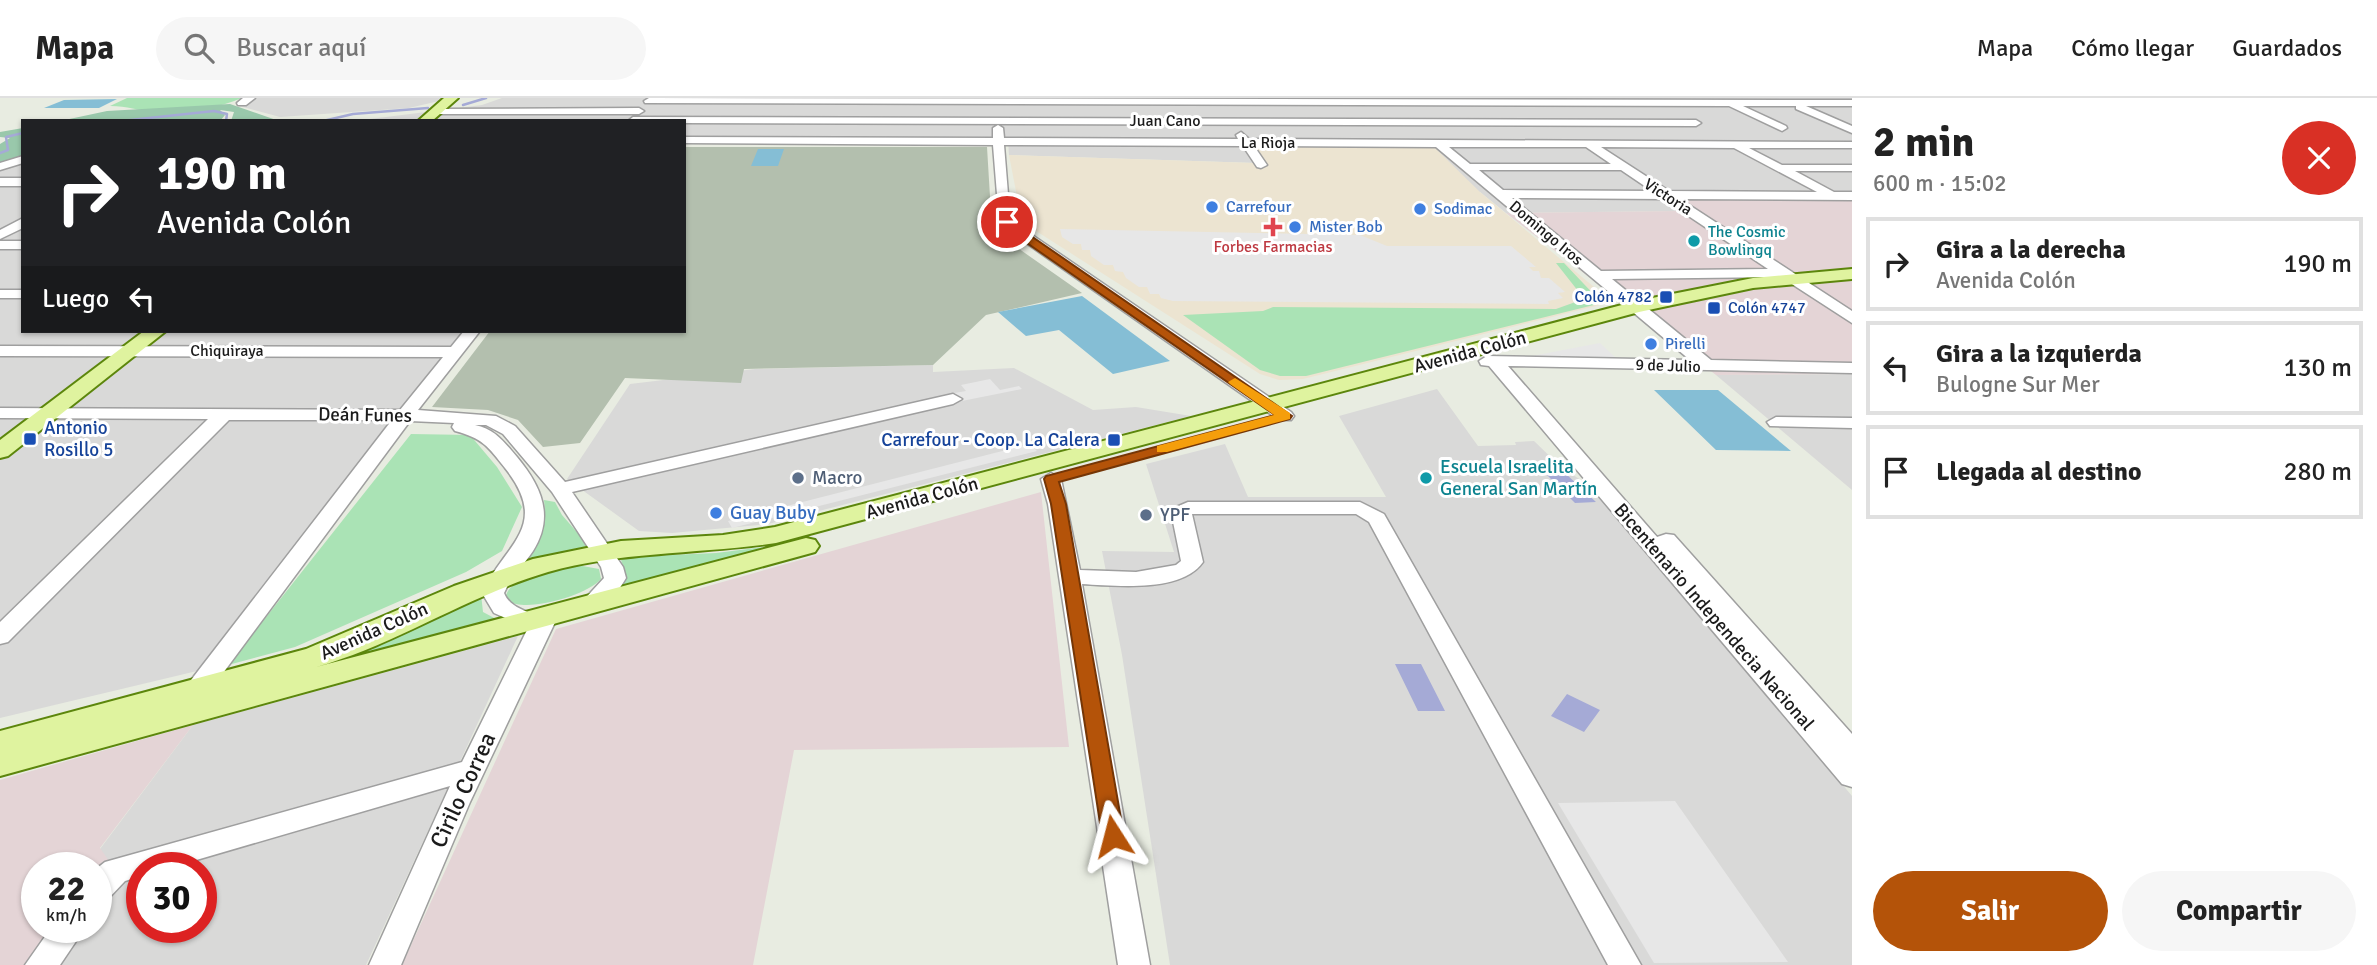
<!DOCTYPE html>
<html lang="es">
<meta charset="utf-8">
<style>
:root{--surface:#fff;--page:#f6f6f6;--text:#222;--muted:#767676;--line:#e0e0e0;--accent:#b45309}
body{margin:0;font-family:Signika,sans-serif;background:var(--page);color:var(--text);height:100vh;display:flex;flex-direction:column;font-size:26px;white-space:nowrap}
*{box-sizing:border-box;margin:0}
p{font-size:23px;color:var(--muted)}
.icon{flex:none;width:38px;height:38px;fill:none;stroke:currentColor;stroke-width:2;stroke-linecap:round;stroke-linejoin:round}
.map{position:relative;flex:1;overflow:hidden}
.side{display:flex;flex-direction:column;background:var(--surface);width:525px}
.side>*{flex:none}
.banner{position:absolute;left:21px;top:21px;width:665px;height:214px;border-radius:0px;box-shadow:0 2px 5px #0004;background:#202124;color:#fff;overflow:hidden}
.speed{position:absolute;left:21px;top:754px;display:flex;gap:14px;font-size:35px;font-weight:700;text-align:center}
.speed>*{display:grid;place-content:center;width:91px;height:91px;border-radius:50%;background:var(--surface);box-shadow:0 2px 5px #0004;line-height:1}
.speed small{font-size:18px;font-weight:400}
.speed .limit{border:10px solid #d22;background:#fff;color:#111}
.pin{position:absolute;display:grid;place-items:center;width:60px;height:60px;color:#fff;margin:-30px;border:4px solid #fff;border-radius:50%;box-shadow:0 2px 7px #0007}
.me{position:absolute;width:77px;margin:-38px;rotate:351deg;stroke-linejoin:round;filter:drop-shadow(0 0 5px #0008)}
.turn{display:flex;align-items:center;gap:24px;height:147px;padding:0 21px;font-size:32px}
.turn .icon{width:91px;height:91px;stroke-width:2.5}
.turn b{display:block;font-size:49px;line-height:60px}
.then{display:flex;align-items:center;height:66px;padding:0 21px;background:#0003;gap:14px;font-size:26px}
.round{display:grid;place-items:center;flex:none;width:74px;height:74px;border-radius:37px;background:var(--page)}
.overview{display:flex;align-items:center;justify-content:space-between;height:119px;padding:0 21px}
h1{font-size:42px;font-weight:800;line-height:52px}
.primary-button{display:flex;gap:14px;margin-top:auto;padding:14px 21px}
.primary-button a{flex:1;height:80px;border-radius:42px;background:var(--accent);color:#fff;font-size:28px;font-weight:800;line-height:80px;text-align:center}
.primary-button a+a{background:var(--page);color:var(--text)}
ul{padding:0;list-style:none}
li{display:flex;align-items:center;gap:21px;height:94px;margin:0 14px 10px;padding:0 7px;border:4px solid var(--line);border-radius:0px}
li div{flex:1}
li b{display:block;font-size:26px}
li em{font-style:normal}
header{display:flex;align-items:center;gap:42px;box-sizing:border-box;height:98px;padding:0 35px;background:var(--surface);border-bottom:2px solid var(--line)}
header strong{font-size:33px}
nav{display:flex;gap:38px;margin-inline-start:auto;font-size:24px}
.search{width:490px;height:63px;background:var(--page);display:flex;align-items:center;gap:18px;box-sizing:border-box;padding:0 24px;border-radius:38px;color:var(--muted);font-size:26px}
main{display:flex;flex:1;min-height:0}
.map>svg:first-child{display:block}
.residential{fill:#d9d9d8;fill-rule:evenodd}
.commercial{fill:#ece4d1}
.industrial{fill:#e4d4d6}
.construction{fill:#b3bfae}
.grass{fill:#aae3b5}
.forest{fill:#99c8ab}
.pitch{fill:#85bed5}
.parking{fill:#e7e7e7}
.water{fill:#a5aad6}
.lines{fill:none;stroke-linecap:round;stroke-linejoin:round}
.stream{stroke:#a5aad6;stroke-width:2.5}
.minor-casing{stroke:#9f9f9f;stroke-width:3}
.major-casing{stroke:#5c860c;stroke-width:4}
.minor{fill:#fff;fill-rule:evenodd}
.major{fill:#dff39f;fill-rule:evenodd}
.route{fill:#b45309;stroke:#753606;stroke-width:2}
.slow{fill:#f59e0b}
.shop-dot{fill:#3f7fe0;stroke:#fff;stroke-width:2.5}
.health-dot{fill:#e0444e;stroke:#fff;stroke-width:2.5}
.culture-dot{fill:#0f9aa8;stroke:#fff;stroke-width:2.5}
.transit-dot{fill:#1a4fb4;stroke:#fff;stroke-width:2.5}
.service-dot{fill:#5c6f8a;stroke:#fff;stroke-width:2.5}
.labels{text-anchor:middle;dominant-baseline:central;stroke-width:6;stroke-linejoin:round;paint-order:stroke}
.far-street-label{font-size:16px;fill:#1b1b1b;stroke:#fff}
.far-shop-label{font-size:16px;fill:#366cbe;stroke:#fff;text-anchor:start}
.far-culture-label{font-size:16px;fill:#0d838f;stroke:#fff;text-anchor:start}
.far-health-label{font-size:16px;fill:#be3a42;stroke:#fff}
.far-transit-label{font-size:16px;fill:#164399;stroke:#fff;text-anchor:end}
.street-label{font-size:19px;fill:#1b1b1b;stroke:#fff}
.transit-label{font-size:19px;fill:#164399;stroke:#fff;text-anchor:start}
.culture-label{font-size:19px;fill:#0d838f;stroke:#fff;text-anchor:start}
.service-label{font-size:19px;fill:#4e5e75;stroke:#fff;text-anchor:start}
.shop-label{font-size:19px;fill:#366cbe;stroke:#fff;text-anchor:start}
.near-street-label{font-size:23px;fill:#1b1b1b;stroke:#fff}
</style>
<header>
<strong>Mapa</strong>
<div class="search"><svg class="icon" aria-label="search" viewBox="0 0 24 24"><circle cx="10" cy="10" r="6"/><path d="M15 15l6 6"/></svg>Buscar aquí</div>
<nav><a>Mapa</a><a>Cómo llegar</a><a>Guardados</a></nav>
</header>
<main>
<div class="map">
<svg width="1852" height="867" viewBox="0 0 1852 867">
<rect width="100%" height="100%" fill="#e8ece1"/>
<path class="residential" d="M257,0H452L409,10L280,19L239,8Z
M502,0H1852V93L1656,94L1680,113L1506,115L1480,94L1256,65L1009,57L1008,42L684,40V23H354L482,7Z
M23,64V233H464L197,573L0,620V73Z
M933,267V274L1014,270L1093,312L1136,309L1191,318L768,426L672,435L639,433L567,381L630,286L755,271Z
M1852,276V392L1716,277Z
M1437,291L1478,348L1516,347L1515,344L1534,343L1562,370L1592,389L1852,698V867H1170L1122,557L1102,453L1174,454L1146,366L1225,346L1248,399H1386L1339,318Z
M518,538L366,867H29L63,830H96L100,751L193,627ZM142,770H201V830H142Z"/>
<path class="commercial" d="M1252,47L1433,48L1480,94L1612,204L1303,281L1279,282L1260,276L1022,124L1009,57L1255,65Z"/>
<path class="industrial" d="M1852,93V276L1716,277L1506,115L1679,113L1654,94Z
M1041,394L1069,649L794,652L753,867H402L556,531Z
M193,627L100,750L116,773L96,794V770H37V830H63L29,867H0V682Z"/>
<path class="construction" d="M684,49H987L992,132L1082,195L986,217L933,267L744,271L741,285L625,280L580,345L543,349L518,322L488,312L432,309L490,233H684Z"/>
<path class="grass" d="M127,0H242C217,11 183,14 156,13C137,13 128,8 110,8Z
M1556,165H1564L1602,205L1306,278H1280L1260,272L1183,217L1263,213L1273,209L1556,211L1581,202L1582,198Z
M411,336L470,337L497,369L522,409L502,453L466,474L295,549L228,567Z
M544,402L555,404L562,417L589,448L523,462C540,443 547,428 544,402Z
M771,448L622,488L626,477L621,462L623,459L716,455Z
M577,467L599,471L601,481C588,497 522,517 506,501C504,479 559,471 577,467Z
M481,496L483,514L498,522L305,574L350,556Z"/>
<path class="forest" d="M230,6L279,23H231L234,14L220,12L225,17L220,23H60L107,13Z
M23,30V59L0,66V46L10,40L0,39V34Z"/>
<path class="pitch" d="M117,1L99,10H44L64,2Z
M758,51H784L778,68H751Z
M1082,198L1170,263L1113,276L1059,232L1026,238L998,214Z
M1654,292H1718L1791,353L1716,352Z"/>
<path class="parking" d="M1060,131L1360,137L1387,148H1511L1536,169H1529L1533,173H1539L1541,180H1549L1565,194L1558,195L1563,200L1548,203L1549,206L1173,203L1161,200L1159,196H1150L1147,189H1139L1126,180L1123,174L1115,173L1113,167H1104L1091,158L1090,152H1082L1081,146H1073L1062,139Z
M1600,245L1615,259V263L1522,260Z
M990,281L1000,292L1019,288L1022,291L957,304L949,296L966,293L961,287Z
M1030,346L1037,353L732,430L728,423Z
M1675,703L1788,864L1654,865L1558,705Z"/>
<path class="water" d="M1564,374L1596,404L1575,405L1545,375Z
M1395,566H1421L1445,613H1418Z
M1567,596L1600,612L1584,634L1551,618Z"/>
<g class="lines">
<path class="stream" d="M463,7L486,0
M121,23L214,13L227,16L226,23
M323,23L353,16L428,10
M0,55L8,52L6,39L23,35"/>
<defs>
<path id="minor" d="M243,0H255L246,7H238L237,5Z
M649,0L1852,2V8H1806L1852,28V35L1796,11V8H1743L1786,28L1787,30L1782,33L1729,8L645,5L644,3Z
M434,11L639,10L644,13L639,16H430L429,14Z
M633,19L1696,22L1701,25L1696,28L684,25V23H628Z
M998,27L1003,30L1004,40L1238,41L1236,37L1241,34L1249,41L1852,44V50H1749L1782,67H1852V73H1795L1834,94H1852V102L1680,101L1852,213V225L1781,179L1612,181L1711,262L1852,265V275L1508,268L1657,439L1666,436L1674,437L1852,636V689L1842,686L1489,268L1481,267L1479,263L1487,258L1690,262L1436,49L1254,48L1267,67L1261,70L1257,69L1243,48L1004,47L1008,96L1016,126L1291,314L1294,318L1291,322H1279L1006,131L998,109L993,47L684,45V39L993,40V30ZM1449,49H1586L1611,66H1470ZM1601,49L1734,50L1817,94L1669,93ZM1479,72H1621L1652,93L1503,92ZM1512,100L1663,101L1768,171L1601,173Z
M23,58V65L0,72V65Z
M0,80H23V88H0Z
M23,120V130L0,141V132Z
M0,143H23V151H0Z
M0,192H23V200H0Z
M464,233H480L418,312L496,318L515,328L565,384L953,296L962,301L953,306L572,394L623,469L626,480C616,496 604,517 583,511L580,506L604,480L601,469L552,394L503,336L486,327H475C495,331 504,344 517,359C541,388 555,418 533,453C525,465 514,476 507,489L504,495C509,508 523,512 535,517L538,513L546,510L554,513L558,518L470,704L401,867H369L450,688L169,770H142V778L125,783L107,802L96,806V771L105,764L462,664L528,530L494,515L482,495C504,446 552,429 505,370C488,348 482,340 455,333L452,329L454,325L410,323L206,598L197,601L188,598L184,592L188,586L392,322H229L8,544L0,546V524L208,321L0,320V310L400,312L443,259L0,258V248L451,249Z
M1776,319L1852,320V330L1770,328L1767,324Z
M1051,375L1061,381L1080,472L1136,474L1176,467L1181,463L1171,414L1174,410L1188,404H1360L1384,416L1641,867H1608L1369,424L1356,416H1192L1203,464C1182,495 1116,488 1082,486L1150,867H1118L1048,406L1041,381Z
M51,830H85L60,867H25Z"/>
<path id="major" d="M444,0H458L432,23H418Z
M1852,171V181L1753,190L1639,214L776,445C701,456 622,453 548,474C467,498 395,547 316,569L806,440L815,442L819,448L815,454L0,678V633L306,551L454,488L533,461L621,443L723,437L775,429L1637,203L1753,180Z
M144,233H166L8,358L0,360V342Z"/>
</defs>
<use href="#minor" class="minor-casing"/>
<use href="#major" class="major-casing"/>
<use href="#minor" class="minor"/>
<use href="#major" class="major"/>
</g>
<path class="route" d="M1004,121H1011L1018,129L1292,318L1290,321L1059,384L1066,406L1124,738L1120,744L1113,747L1105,744L1102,738L1051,406L1044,381L1046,378L1275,317L1011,134L1002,124Z"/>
<path class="slow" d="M1235,280L1290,315V321L1167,354H1157V348L1274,317L1230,286L1228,284Z"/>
<g class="shop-dot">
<circle cx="1212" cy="109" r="7"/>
<circle cx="1420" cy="111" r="7"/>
<circle cx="1295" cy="129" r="7"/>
<circle cx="1651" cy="246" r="7"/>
<circle cx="716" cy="415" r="7"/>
</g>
<path class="health-dot" d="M1269.5 118.5h7v7h7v7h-7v7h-7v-7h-7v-7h7z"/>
<g class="culture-dot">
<circle cx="1694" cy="143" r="7"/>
<circle cx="1426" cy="380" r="7"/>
</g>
<g class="transit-dot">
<rect x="1659" y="192" width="14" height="14" rx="3.5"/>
<rect x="1707" y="203" width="14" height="14" rx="3.5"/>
<rect x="23" y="334" width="14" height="14" rx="3.5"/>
<rect x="1107" y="335" width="14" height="14" rx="3.5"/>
</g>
<g class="service-dot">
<circle cx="798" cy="380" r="7"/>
<circle cx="1146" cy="417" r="7"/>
</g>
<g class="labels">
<g class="far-street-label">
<text x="1165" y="23">Juan Cano</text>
<text x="1268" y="45">La Rioja</text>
<text transform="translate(1668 99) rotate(33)">Victoria</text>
<text transform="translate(1546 135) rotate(40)">Domingo Iros</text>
<text x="227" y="253">Chiquiraya</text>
<text transform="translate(1668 268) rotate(2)">9 de Julio</text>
</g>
<g class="far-shop-label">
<text x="1226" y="109">Carrefour</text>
<text x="1434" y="111">Sodimac</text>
<text x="1309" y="129">Mister Bob</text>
<text x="1665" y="246">Pirelli</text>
</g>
<g class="far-culture-label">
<text x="1708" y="134">The Cosmic<tspan x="1708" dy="18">Bowlingq</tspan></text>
</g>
<g class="far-health-label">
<text x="1273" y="149">Forbes Farmacias</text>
</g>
<g class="far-transit-label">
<text x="1652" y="199">Colón 4782</text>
<text x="1728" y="210" text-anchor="start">Colón 4747</text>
</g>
<g class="street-label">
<text transform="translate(1470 254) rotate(-15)">Avenida Colón</text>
<text transform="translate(365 317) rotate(1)">Deán Funes</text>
<text transform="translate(922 400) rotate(-15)">Avenida Colón</text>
<text transform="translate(1714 519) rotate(49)">Bicentenario Independecia Nacional</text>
<text transform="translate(374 533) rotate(-24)">Avenida Colón</text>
</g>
<g class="transit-label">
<text x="44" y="330">Antonio<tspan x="44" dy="22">Rosillo 5</tspan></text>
<text x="1100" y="342" text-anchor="end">Carrefour - Coop. La Calera</text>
</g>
<g class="culture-label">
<text x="1440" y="369">Escuela Israelita<tspan x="1440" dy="22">General San Martín</tspan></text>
</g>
<g class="service-label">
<text x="812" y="380">Macro</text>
<text x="1160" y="417">YPF</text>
</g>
<g class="shop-label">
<text x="730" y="415">Guay Buby</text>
</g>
<g class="near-street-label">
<text transform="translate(463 692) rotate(-65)">Cirilo Correa</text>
</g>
</g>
</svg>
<div class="speed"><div>22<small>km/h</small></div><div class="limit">30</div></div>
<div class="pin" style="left:1007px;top:124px;background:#d93025"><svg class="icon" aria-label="arrive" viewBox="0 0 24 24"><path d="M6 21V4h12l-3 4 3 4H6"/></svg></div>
<svg class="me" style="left:1113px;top:738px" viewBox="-20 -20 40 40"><path d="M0-17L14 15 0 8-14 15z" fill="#b45309" stroke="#fff" stroke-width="4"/></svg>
<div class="banner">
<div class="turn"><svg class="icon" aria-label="right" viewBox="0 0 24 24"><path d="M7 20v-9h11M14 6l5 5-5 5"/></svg><div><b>190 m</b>Avenida Colón</div></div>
<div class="then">Luego<svg class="icon" aria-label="left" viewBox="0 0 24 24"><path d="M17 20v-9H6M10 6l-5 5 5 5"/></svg></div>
</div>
</div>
<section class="side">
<div class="overview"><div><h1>2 min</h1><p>600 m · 15:02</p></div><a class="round" style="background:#d93025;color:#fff"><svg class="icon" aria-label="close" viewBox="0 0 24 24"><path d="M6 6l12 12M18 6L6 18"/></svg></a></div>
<ul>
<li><svg class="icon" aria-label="right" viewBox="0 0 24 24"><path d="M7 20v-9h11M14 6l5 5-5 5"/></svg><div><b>Gira a la derecha</b><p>Avenida Colón</p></div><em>190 m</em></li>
<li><svg class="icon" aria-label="left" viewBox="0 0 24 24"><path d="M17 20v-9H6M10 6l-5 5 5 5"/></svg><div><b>Gira a la izquierda</b><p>Bulogne Sur Mer</p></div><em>130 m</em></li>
<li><svg class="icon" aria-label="arrive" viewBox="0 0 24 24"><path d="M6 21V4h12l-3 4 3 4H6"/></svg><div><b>Llegada al destino</b></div><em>280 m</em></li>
</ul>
<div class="primary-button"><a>Salir</a><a>Compartir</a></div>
</section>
</main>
